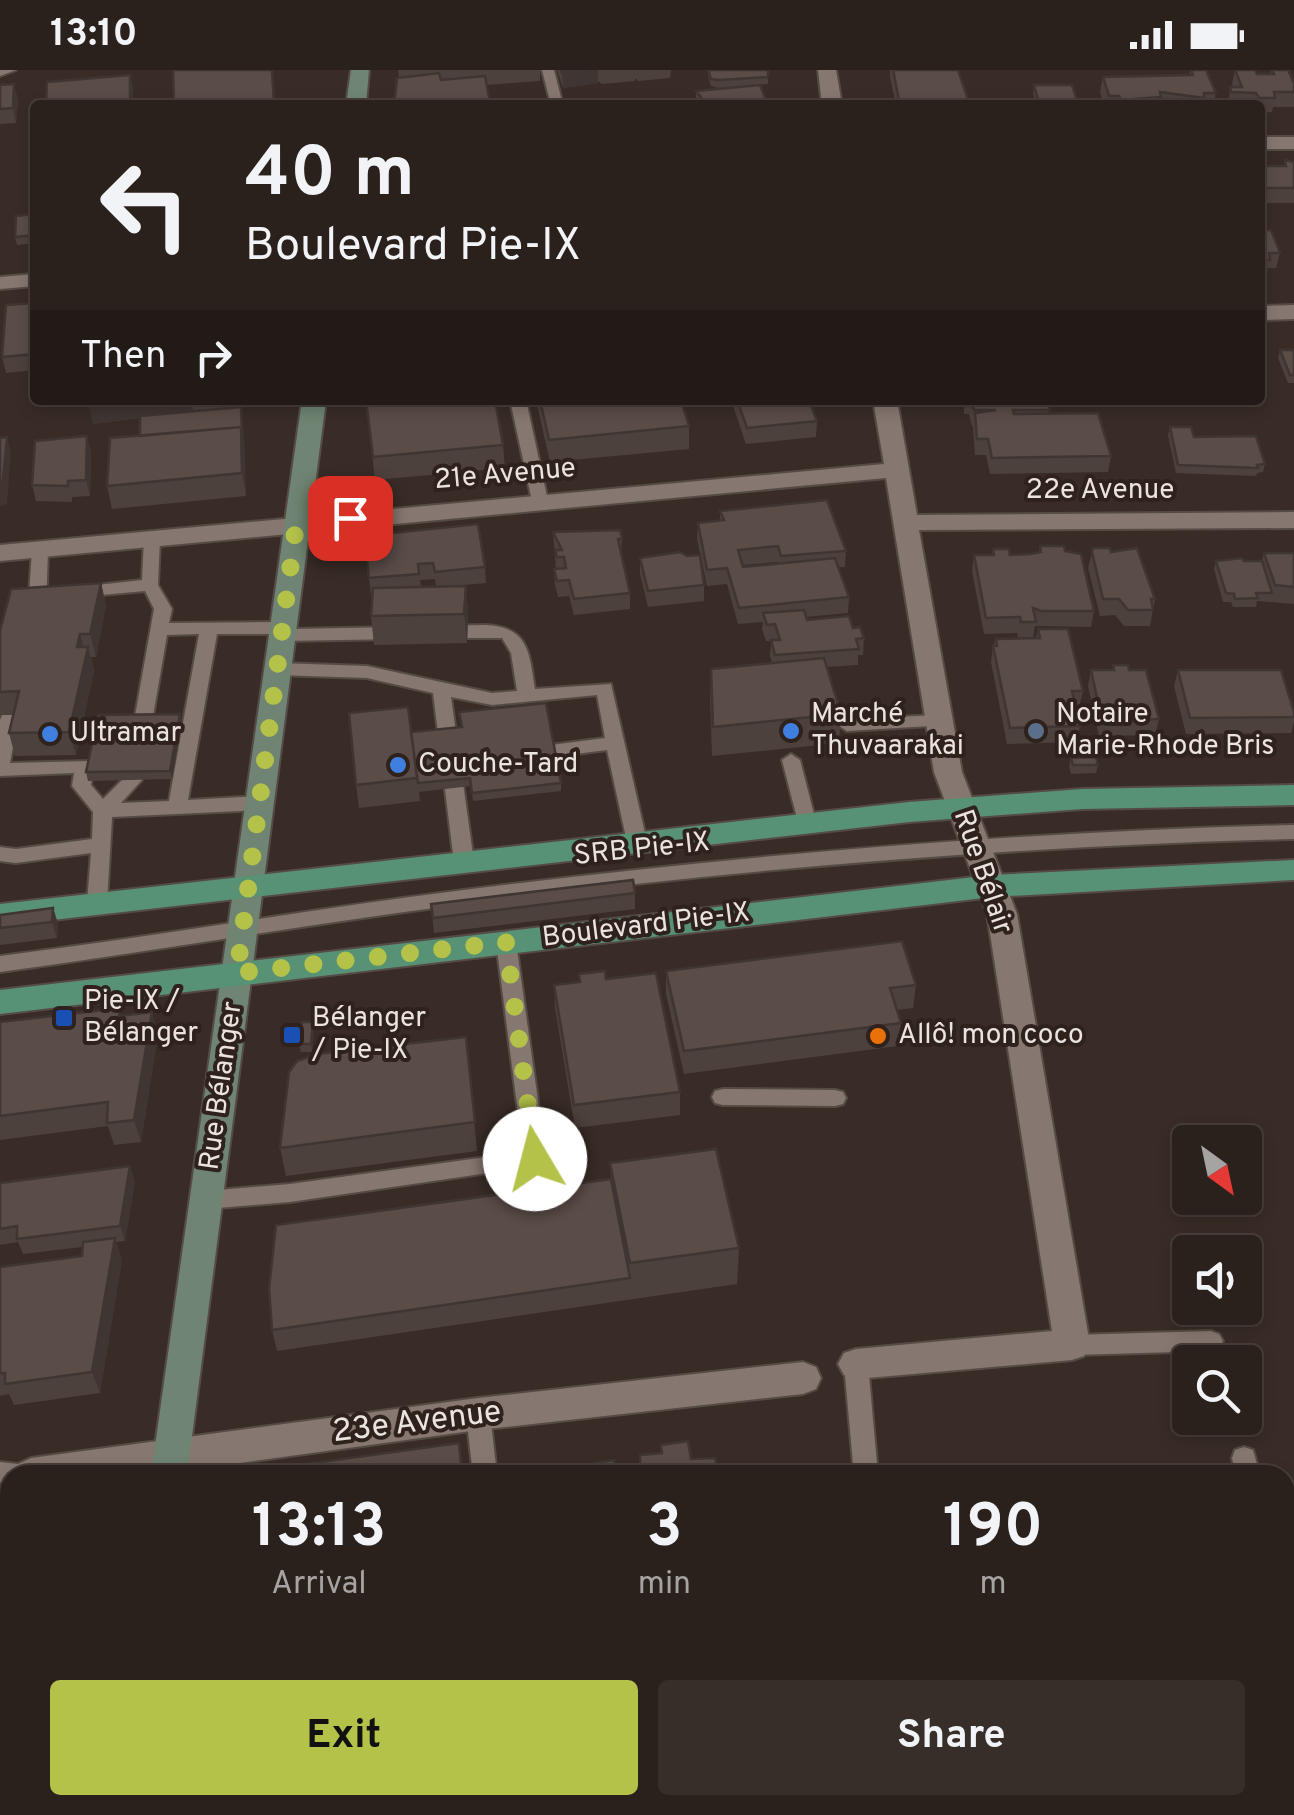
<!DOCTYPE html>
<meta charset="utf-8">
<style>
:root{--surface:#2b211c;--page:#372e29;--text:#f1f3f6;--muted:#a6a3a3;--line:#473e3b;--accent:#b4c24a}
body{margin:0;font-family:Overpass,sans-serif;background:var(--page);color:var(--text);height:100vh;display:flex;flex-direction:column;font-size:38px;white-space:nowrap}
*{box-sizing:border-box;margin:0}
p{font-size:32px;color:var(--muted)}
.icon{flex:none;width:55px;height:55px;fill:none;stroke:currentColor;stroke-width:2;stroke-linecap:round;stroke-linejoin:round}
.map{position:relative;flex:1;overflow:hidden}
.drawer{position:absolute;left:0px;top:1395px;width:1295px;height:350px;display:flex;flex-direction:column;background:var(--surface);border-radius:30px 30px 0 0;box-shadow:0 5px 15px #0003,0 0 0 2px var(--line)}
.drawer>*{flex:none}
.guide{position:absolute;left:30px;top:30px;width:1235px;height:305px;border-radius:10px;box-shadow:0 5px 15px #0003,0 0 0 2px var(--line);background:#2b211c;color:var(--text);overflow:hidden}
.needle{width:65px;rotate:147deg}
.tools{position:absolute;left:1172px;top:1055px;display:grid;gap:20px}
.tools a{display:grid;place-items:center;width:90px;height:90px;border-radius:10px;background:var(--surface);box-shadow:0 5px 15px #0003,0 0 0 2px var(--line);font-size:50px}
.pin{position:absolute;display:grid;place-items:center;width:85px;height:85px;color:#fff;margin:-42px;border-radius:20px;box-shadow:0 5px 15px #0006}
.me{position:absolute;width:110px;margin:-55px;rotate:352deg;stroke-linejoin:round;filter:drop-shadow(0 0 8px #0008)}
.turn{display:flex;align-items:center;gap:35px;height:210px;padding:0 50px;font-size:45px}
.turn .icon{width:130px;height:130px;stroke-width:2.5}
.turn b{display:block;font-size:70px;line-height:85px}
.then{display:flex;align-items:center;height:95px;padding:0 50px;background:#0003;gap:20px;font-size:38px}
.eta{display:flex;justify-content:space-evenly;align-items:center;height:170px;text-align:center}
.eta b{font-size:60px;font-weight:700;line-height:70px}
.primary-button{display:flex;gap:20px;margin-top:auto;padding:20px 50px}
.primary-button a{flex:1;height:115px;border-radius:10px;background:var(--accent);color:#111;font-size:40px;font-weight:700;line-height:115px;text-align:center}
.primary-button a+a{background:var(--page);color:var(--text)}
.status{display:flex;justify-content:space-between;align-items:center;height:70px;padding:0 50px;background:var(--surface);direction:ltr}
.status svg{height:28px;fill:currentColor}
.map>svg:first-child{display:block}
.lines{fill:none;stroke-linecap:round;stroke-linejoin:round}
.lane-casing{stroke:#554b45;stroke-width:4}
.street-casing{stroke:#554b45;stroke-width:4}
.secondary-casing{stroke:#554b45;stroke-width:4}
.primary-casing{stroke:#554b45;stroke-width:4}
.lane{fill:#867770;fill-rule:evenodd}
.street{fill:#867770;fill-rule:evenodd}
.secondary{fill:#6f8472;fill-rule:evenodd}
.primary{fill:#589274;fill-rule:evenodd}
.wall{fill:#4d413d;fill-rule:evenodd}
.shaded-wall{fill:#3f3532}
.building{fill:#5a4c47;stroke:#3f3532;stroke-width:2.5}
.route{stroke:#b4c24a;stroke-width:18;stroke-dasharray:0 32.4}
.shop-dot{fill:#3f7fe0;stroke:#2f221d;stroke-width:4}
.service-dot{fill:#5c6f8a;stroke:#2f221d;stroke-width:4}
.transit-dot{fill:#1a4fb4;stroke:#2f221d;stroke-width:4}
.food-dot{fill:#e8710a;stroke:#2f221d;stroke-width:4}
.labels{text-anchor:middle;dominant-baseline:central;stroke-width:8;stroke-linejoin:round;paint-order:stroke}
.street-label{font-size:28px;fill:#ebe3df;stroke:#2f221d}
.poi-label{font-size:28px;fill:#ebe3df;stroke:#2f221d;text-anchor:start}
.near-street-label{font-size:32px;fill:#ebe3df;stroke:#2f221d}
</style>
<div class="status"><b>13:10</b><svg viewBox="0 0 49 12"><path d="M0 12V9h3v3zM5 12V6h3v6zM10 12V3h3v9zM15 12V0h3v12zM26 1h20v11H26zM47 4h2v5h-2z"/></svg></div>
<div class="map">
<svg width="1294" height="1745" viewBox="0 0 1294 1745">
<rect width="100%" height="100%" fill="#392c26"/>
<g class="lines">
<defs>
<path id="lane" d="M542,0H554L563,35H551Z
M510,330H526L548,431L546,434L540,436L532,431Z
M152,464L160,469L158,515L172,539L169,553L283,552L289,554L291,559L399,557L408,563L399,569L282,571L276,569L274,564H217L188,730L259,726L268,733L259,740L112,747L107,833L97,840L87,833L91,783L16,793L0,791V777L16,779L92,769L93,742L72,716L74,703L0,706V650L4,641L10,639L19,645L10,693L91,691L93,696L91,715L103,729L124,708L154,539L145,521L79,527L70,522L79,517L142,510L144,469ZM199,564L169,731L121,733L142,710L167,565Z
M40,475L48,480L46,541L37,547L28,541L32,480Z
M485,555C529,557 529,582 535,619L611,614L647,772L644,777L637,779L627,772L607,680L528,690L519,684L528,678L605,668L597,625L492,635L451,627L474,792L464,799L454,792L433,623L367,608L278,605L269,599L278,593L367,596L492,623L517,621L511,583L502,568H443L434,562L443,556Z
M940,645L946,647L949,651L946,655L847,661L838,655L847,649Z
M791,684L800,690L816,752L807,759L798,752L782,690Z
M1294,755V769C1016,776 740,799 464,834C309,854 155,881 0,902V886C155,867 309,839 464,820C740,785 1016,762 1294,755Z
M506,865L516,872L546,1089L543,1095L290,1132L206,1139L198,1136L195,1130L198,1124L206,1121L290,1114L523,1082L496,872Z
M723,1019L835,1020L843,1022L846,1028L843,1034L835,1036L723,1035L715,1033L712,1027L715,1021Z
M1211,1261L1219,1264L1223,1271L1219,1278L1211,1281L1072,1285L1064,1282L1060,1275L1064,1268L1072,1265Z
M856,1284L864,1287L868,1294L878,1405H854L844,1294L848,1287Z
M478,1333L486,1336L490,1344L497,1405H473L466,1344L470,1336Z
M1244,1377L1253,1380L1260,1405H1236L1232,1388L1235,1380Z
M1285,1569L1294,1573V1640L1285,1636Z
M512,1735H540L541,1745H513Z
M882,1735H910V1745H882Z"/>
<path id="street" d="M0,0H16L0,6Z
M818,0H836L842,35H822Z
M1260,67H1294V79H1260Z
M35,204V216L0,219V207Z
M1294,235V249L1260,250V236Z
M873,330H897L917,445L1294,442V458L919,460L962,702L1017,844L1090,1275L1084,1286L1072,1290L856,1309L844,1305L838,1294L844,1283L856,1279L1052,1261L987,844L934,702L886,408L0,491V475L884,394Z
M803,1292L816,1297L821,1308L816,1319L803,1324L478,1360L152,1405H10V1425L0,1426V1392L18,1394L31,1388L478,1328Z"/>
<path id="secondary" d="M351,0H369L366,35H346Z
M302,330H326L187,1405H151Z
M107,1735H147L146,1745H104Z"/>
<path id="primary" d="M1294,715V735L1082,739L909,752L0,856V834L909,732L1082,719Z
M1294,790V810L992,827L0,944V920L992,805Z"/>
</defs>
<use href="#lane" class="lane-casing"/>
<use href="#street" class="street-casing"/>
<use href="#secondary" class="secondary-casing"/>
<use href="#primary" class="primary-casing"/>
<use href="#lane" class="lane"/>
<use href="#street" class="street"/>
<use href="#secondary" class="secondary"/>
<use href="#primary" class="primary"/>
</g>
<path class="wall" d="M398,0H540V11L486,15L490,35H394L399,8Z
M557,0H671L670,8L638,11L635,8V11L602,14L598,11V13L563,18Z
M708,0H768V14L718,18L711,16L708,6Z
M890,0H958L970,35H896L890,7Z
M1190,0L1216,23L1213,35H1104L1100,22L1103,7L1189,5Z
M1235,0L1257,4H1270L1271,0H1288L1294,13V37H1273L1272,42L1260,43V35H1228L1230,17H1233L1232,14Z
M130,5L133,20V35H46Z
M0,15L18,29L16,53L0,54Z
M1034,15L1078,33L1077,35H1036L1033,23Z
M696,21L768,35H774H702L696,29Z
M1285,90L1294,92V133H1260V96H1284Z
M35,144V173L17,175L15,167Z
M1260,160L1280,183L1276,198H1268L1266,205H1260Z
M35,233V300L6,303L2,287Z
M1280,280H1294V313H1288L1278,288Z
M88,330H241L246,426L112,439L107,416L140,366V348L93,354Z
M366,330L503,375L505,398L375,410Z
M536,330H681L689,356V379L550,392Z
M731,330H809L817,351L816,367L746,374Z
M964,330H1047L1049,344L1111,386L1108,402L990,404L986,385H975L973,356H972L969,344H964Z
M1170,357L1265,394L1263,402L1257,403L1256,406L1176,403L1168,365Z
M87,366L91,382L90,426L72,427V432L36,431L32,415Z
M720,441L846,481L845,497H839L849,527L848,543L806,547L807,550L853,558L864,568L863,585H858V595L827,597L841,644L839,673L712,686L710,628L711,599L772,593L770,586L771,571H766L762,559L763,552L738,554L727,514L707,516L697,469L698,453L720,451ZM777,492L778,494L743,497V495Z
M553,462L622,469L621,485L630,523V539L574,545L569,526L558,527L555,515L554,499H556Z
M364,466L485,497L486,513L453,516H466L468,545L467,573L374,575L371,546L373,524L371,525ZM435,509L436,516L421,517L420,510Z
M1040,476L1065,481L1094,541L1091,557L1035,556L1033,568H1018L1017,563L984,564L972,501L974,485H992L993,479L1010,485L1030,484L1039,482Z
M1092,482H1111L1155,529L1150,556H1124L1115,545L1100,546L1088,498Z
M1264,483H1294V534L1257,531L1256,537H1233L1231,532H1223L1214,499L1216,491H1262Z
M640,488L704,515V531L648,537L640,504Z
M101,513L106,536L96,587H91L94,600L76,685L15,686L9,663L13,645H0V561Z
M1038,559L1083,621L1079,637H1076L1080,656L1077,672L1007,674L991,592L993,576L996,569L1036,568Z
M1113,595L1129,600L1159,649L1155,665L1099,666L1088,616L1091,600H1112Z
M1178,600L1294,642V652L1291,663L1186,664L1174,616Z
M182,652L172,709L88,711L86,702Z
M411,662L561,713V721L473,731L471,716L419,722L420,731L359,738L356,715Z
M1071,688L1098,695L1096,703L1071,704L1069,696Z
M635,823V839L434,863L431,834Z
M53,838L58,854L57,868L0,875V845Z
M666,901L916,915L913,938L897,940L901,953L898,976L684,1004L666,924Z
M606,909L680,1022V1045L575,1058L555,938L554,915Z
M122,946L158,965L141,1072L114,1075L108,1056L0,1070V952Z
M314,960L312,982H301L299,974Z
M466,967L477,1081L286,1106L280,1078Z
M610,1093L739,1178L737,1214L277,1281L272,1260L611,1109Z
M135,1111L125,1171L116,1172L122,1190L100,1323L14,1335L9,1324L0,1326V1197L82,1186V1177L23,1184L18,1172L0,1175V1113Z
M10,1435V1657L7,1745H0V1436Z"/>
<path class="shaded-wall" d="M589,0H598V13L563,18L562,3Z
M130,5L133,20V35H132L130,29Z
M14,14L18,29L16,53L13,38Z
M101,330H195L192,334L193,340L93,354L88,332Z
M239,330H241L245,380L242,364Z
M241,357L245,380L246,426L242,403Z
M87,366L91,382L90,426L86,410Z
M7,367L11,383L7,434L0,436V419Z
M101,513L106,536L96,587L90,564Z
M466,516L468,545L467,573L464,544Z
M80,564L86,587L88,577L94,600L76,685L69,662L77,577Z
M180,644L182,652L172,709L170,701Z
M53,838L58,854L57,868L52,852Z
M152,942L158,965L141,1072L134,1050Z
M313,952L314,960L312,982L311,974Z
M130,1096L135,1111L125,1171L120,1156Z
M115,1168L122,1190L100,1323L92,1302Z
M4,1625L10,1636V1657L7,1745H0Z"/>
<path class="building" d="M173,0H272L274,35H174Z
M561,0H589L562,3Z
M708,0H768V7L719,10L711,9Z
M893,0H958L970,35H900Z
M1191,0H1206L1216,23H1204V28L1160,22L1161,27L1121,30L1119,26H1109L1103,7L1193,5Z
M1235,0H1255L1257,4H1274L1272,0H1288L1294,13V22H1274L1275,28H1259L1256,23L1231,22L1230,17H1242Z
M439,3L441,10L485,6L490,32L472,33V35H394L397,8Z
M130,5V29L46,35L47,12Z
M14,14L13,38L0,39V15Z
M760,15L768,35H774H707L696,21Z
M1034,15H1072L1078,33H1068V35L1039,33Z
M1285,90L1294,92V118H1260V96H1286Z
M35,144V165L15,167L16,146Z
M1260,160H1271L1280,183H1269L1270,190H1260Z
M35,233V284L2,287L6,235Z
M1280,280H1294V305H1290Z
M192,330H238L192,334Z
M366,330H495L503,375L373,387Z
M540,330H681L689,356L549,370Z
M737,330H809L817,351L747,358Z
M972,330H1047L1050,340H1013L1014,344L1098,343L1111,386L992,388L988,369H977L975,343L996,340H974Z
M241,337L242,364L241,357L140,366V346Z
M241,357L242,403L107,416L110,368Z
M1170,357H1191L1194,367L1256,366L1265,394L1257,395L1258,398L1178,395Z
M87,366L86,410L68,411V416L32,415L35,371Z
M7,367L2,419H0V368Z
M827,430L846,481L781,486L778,476L738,480L743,497L835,488L849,527L739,538L727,498L707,500L698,453L724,450L720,441Z
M478,454L485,497L435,502L433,493L418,494L419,504L369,508L364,466Z
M620,460L622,469H618L630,523L574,529L569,510L557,511L554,499L566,498L564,487H557L555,480H562L553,462Z
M1040,476H1064L1065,481L1081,484L1094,541H1041L1033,538L1036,552H1021L1020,547L986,548L974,485H994L993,479H1009L1010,485L1030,484L1041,482Z
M1093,478H1110L1111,482L1137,478L1155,529H1151L1153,540H1128L1119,529H1103L1092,482Z
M680,482L687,486L700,485L704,515L648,521L640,488Z
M1264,483H1294V517L1275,515Z
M1242,488L1244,491H1262L1272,523H1256L1258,528L1235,529L1234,524L1226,523L1216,491Z
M101,513L90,564H80L77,577H88L69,662L9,663L19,621L0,622V561L11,519Z
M466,516L464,544L371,546L373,518Z
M804,540L807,550L849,546L853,558L860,557L864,568L856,569L859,579L775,585L771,570H780L775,554L767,555L763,543Z
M1038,559H1068L1083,621H1072L1080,656L1010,658L993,576H997L996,569L1040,568Z
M824,588L841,644L713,657L711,599Z
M1113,595H1128L1129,600H1146L1159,649L1102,650L1091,600H1114Z
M1178,600H1281L1294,642V647L1190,648Z
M546,633L561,713L472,723L470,708L418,713L411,662L462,657L459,642Z
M408,637L417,708L356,715L349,643Z
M180,644L170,701L86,702L98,645Z
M1096,687L1098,695H1073L1071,688Z
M633,810L635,823L433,848L431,834Z
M53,838L52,852L0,858V845Z
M902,871L916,915L890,918L901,953L684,981L666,901Z
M605,901L606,909L656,903L680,1022L574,1035L554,915L580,912L579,904Z
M120,938L119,946L152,942L134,1050L107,1053L108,1032L0,1046V952Z
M302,952H313L311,974H299Z
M466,967L475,1052L280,1078L289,1002L297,991L317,984Z
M716,1079L739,1178L630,1193L610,1093Z
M130,1096L120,1156L17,1169V1156L0,1159V1113Z
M611,1109L630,1208L272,1260L269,1218L276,1155Z
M115,1168L92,1302L5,1314V1303H0V1197L82,1186L83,1172Z
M688,1371L691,1389L715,1388L719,1405H588L592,1404L591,1394L614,1390L615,1400H640V1385L662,1383L661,1375Z
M459,1373L462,1405H251L260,1397L263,1400Z
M10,1435V1533L0,1535V1436Z
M10,1540V1624L4,1625L0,1725V1541Z
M297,1735H382V1745H244L297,1737Z
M501,1735L502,1745H459V1742Z
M578,1735H766L768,1745H579Z"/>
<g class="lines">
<path class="route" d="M350,448L296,455L237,903L506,872L535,1089"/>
</g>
<g class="shop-dot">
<circle cx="791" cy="661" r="10"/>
<circle cx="50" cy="664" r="10"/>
<circle cx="398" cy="695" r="10"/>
</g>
<circle class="service-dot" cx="1036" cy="661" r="10"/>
<g class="transit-dot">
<rect x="54" y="938" width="20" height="20" rx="5"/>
<rect x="282" y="955" width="20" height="20" rx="5"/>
</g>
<circle class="food-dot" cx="878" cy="966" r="10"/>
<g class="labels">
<g class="street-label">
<text transform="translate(505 405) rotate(-5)">21e Avenue</text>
<text x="1100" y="421">22e Avenue</text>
<text transform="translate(642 780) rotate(-6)">SRB Pie-IX</text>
<text transform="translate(982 802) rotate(71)">Rue Bélair</text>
<text transform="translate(646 856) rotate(-7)">Boulevard Pie-IX</text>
<text transform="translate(222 1016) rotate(-82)">Rue Bélanger</text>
</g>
<g class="poi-label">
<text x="811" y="645">Marché<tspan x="811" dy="32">Thuvaarakai</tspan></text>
<text x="1056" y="645">Notaire<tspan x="1056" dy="32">Marie-Rhode Bris</tspan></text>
<text x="70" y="664">Ultramar</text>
<text x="418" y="695">Couche-Tard</text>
<text x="84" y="932">Pie-IX /<tspan x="84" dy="32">Bélanger</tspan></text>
<text x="312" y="949">Bélanger<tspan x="312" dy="32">/ Pie-IX</tspan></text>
<text x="898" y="966">Allô! mon coco</text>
</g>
<g class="near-street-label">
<text transform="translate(417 1353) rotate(-7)">23e Avenue</text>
</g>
</g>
</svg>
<div class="tools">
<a><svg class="needle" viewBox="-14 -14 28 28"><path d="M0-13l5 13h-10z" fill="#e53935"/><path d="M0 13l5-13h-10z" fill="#a6a3a3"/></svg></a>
<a><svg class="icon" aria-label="sound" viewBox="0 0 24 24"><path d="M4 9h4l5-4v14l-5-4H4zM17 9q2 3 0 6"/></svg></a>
<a><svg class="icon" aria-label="search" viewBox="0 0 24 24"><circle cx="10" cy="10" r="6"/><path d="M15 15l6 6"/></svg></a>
</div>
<div class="pin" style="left:350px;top:448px;background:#d93025"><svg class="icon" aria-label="arrive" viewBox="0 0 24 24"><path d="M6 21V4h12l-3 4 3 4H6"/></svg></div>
<svg class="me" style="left:535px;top:1089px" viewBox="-20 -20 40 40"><circle r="19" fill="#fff"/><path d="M0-13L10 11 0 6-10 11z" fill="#b4c24a"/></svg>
<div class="guide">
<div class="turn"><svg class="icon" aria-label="left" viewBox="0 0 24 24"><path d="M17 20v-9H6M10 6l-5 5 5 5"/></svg><div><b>40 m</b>Boulevard Pie-IX</div></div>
<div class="then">Then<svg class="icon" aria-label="right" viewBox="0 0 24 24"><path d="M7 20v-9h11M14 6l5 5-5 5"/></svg></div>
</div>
<section class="drawer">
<div class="eta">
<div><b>13:13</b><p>Arrival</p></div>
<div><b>3</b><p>min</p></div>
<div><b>190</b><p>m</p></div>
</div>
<div class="primary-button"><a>Exit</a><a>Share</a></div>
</section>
</div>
